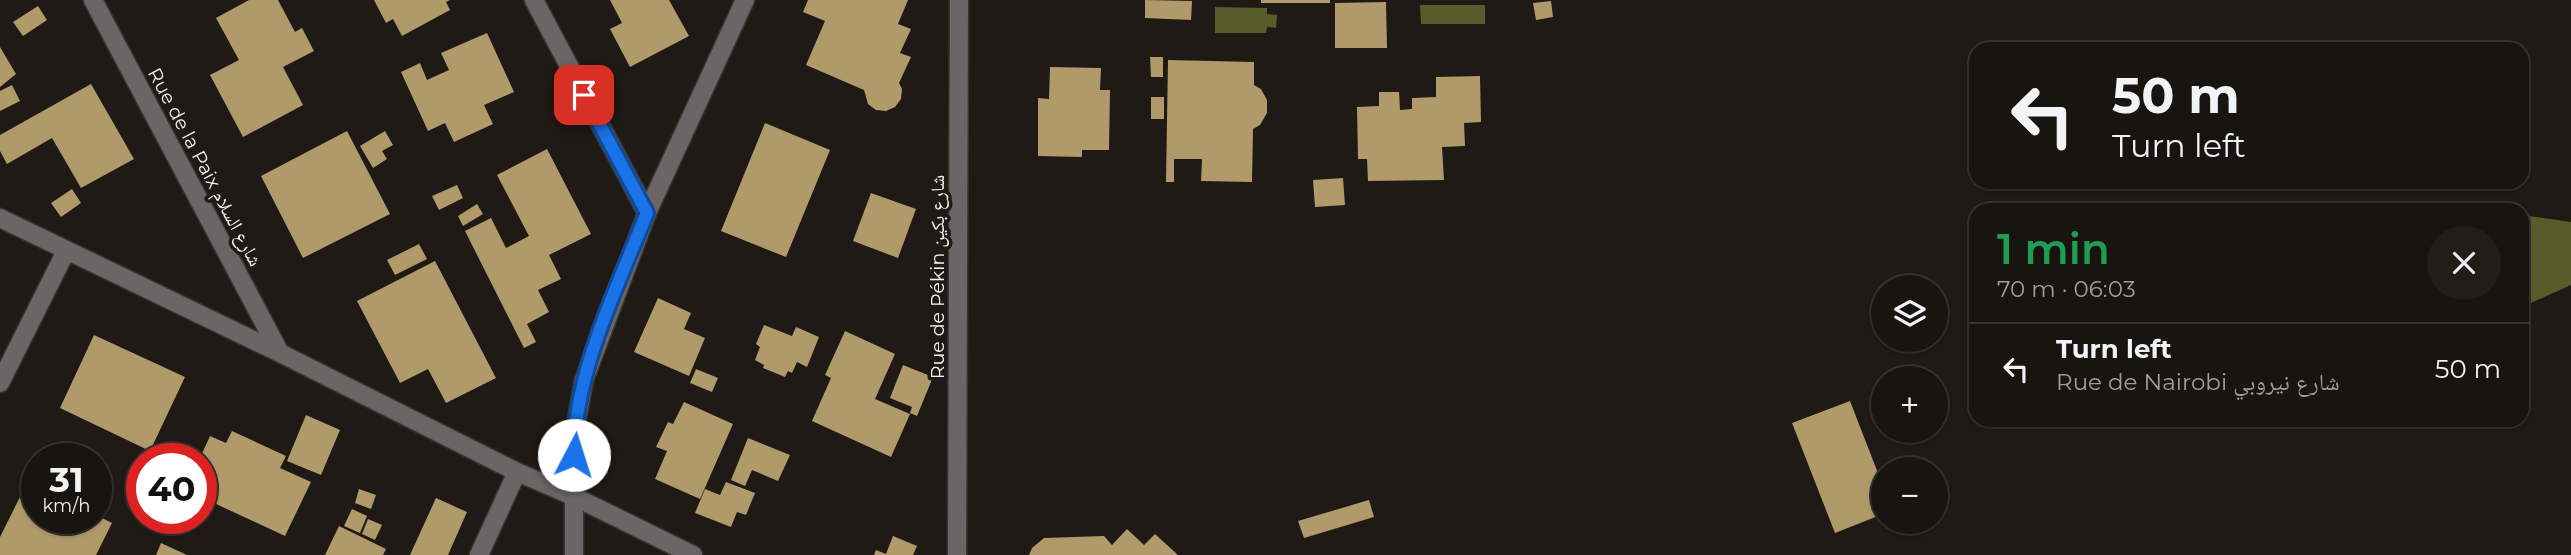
<!DOCTYPE html>
<meta charset="utf-8">
<style>
:root{--surface:#181410;--page:#211d19;--text:#f1f3f6;--muted:#9f9e9f;--line:#363330}
body{margin:0;font-family:Montserrat,"Noto Naskh Arabic",sans-serif;background:var(--page);color:var(--text);height:100vh;display:flex;flex-direction:column;font-size:26px;white-space:nowrap}
*{box-sizing:border-box;margin:0}
p{font-size:23px;color:var(--muted)}
.icon{flex:none;width:38px;height:38px;fill:none;stroke:currentColor;stroke-width:2;stroke-linecap:round;stroke-linejoin:round}
.map{position:relative;flex:1;overflow:hidden}
.panel{position:absolute;left:1969px;top:203px;width:560px;height:224px;display:flex;flex-direction:column;background:var(--surface);border-radius:21px;box-shadow:0 2px 5px #0004,0 0 0 2px var(--line)}
.panel>*{flex:none}
.guide{position:absolute;left:1969px;top:42px;width:560px;height:147px;border-radius:21px;box-shadow:0 2px 5px #0004,0 0 0 2px var(--line);background:#181410;color:var(--text);overflow:hidden}
.fabs{position:absolute;left:1871px;top:275px;display:grid;gap:14px}
.fabs a{display:grid;place-items:center;width:77px;height:77px;border-radius:50%;background:var(--surface);box-shadow:0 2px 5px #0004,0 0 0 2px var(--line);font-size:35px}
.speed{position:absolute;left:21px;top:443px;display:flex;gap:14px;font-size:35px;font-weight:700;text-align:center}
.speed>*{display:grid;place-content:center;width:91px;height:91px;border-radius:50%;background:var(--surface);box-shadow:0 2px 5px #0004,0 0 0 2px var(--line);line-height:1}
.speed small{font-size:18px;font-weight:400}
.speed .limit{border:10px solid #d22;background:#fff;color:#111}
.pin{position:absolute;display:grid;place-items:center;width:60px;height:60px;color:#fff;margin:-30px;border-radius:14px;box-shadow:0 4px 10px #0006}
.me{position:absolute;width:77px;margin:-38px;rotate:5deg;stroke-linejoin:round;filter:drop-shadow(0 0 5px #0008)}
.turn{display:flex;align-items:center;gap:24px;height:147px;padding:0 28px;font-size:32px}
.turn .icon{width:91px;height:91px;stroke-width:2.5}
.turn b{display:block;font-size:49px;line-height:60px}
.round{display:grid;place-items:center;flex:none;width:74px;height:74px;border-radius:37px;background:var(--page)}
.head{display:flex;align-items:center;justify-content:space-between;height:119px;padding:0 28px}
h1{font-size:42px;font-weight:600;line-height:52px;color:#1e9e55}
ul{padding:0;list-style:none}
li{display:flex;align-items:center;gap:21px;height:91px;padding:0 28px;border-top:2px solid var(--line)}
li div{flex:1}
li b{display:block;font-size:26px}
li em{font-style:normal}
.map>svg:first-child{display:block}
.water{fill:#575c2b}
.building{fill:#b09a6a}
.lines{fill:none;stroke-linecap:round;stroke-linejoin:round}
.minor-casing{stroke:#3a3430;stroke-width:21}
.minor{stroke:#6b6665;stroke-width:18}
.route-casing{stroke:#114b97;stroke-width:18}
.route{stroke:#1a73e8;stroke-width:12}
.labels{text-anchor:middle;dominant-baseline:central;stroke-width:7;stroke-linejoin:round;paint-order:stroke}
.street-label{font-size:19px;fill:#f7f2ef;stroke:#201a16}
</style>
<div class="map">
<svg width="2571" height="555" viewBox="0 0 2571 555">
<rect width="100%" height="100%" fill="#201a16"/>
<path class="water" d="M1420,5H1485V24H1421Z
M1215,7L1267,8V14L1277,15L1276,28L1267,27L1266,33H1215Z
M2529,216L2571,222V285L2522,307V217Z"/>
<path class="building" d="M249,0H278L295,32L302,28L314,51L283,67L303,105L243,137L210,75L239,60L216,18Z
M374,0H450L446,2L450,10L402,36L393,19L386,23Z
M610,0H669L689,36L630,67L610,29L622,23Z
M808,0H908L898,24L911,29L900,53L911,57L899,83L902,89L901,99L895,107L886,111L876,110L868,104L864,90L806,65L825,21L803,12Z
M1145,0L1192,1L1191,20L1145,18Z
M1261,0H1330V3H1261Z
M1551,1L1553,17L1536,20L1533,3Z
M1386,2L1387,48H1335V3Z
M38,6L47,20L23,36L13,22Z
M487,33L514,92L484,105L493,124L454,142L445,123L428,131L401,72L420,63L427,80L449,70L441,53Z
M0,47L16,74L0,87Z
M1150,57H1163V77H1151Z
M1168,60L1254,62V85L1261,89L1267,100V113L1260,125L1253,129L1252,182L1201,181L1202,159H1174V182H1166Z
M1050,67L1101,68L1100,90H1110L1109,150H1082V157L1038,156V98L1049,99Z
M1480,76L1481,122L1464,123L1465,146L1442,147L1444,180L1368,181L1367,159H1358L1357,107L1379,106V92H1399L1400,110L1412,109V98L1436,97V77Z
M91,84L134,159L81,188L52,138L7,164L0,151V135Z
M12,85L20,101L0,111V91Z
M1151,97H1164V119H1151Z
M765,123L830,150L786,257L721,231Z
M347,131L390,214L303,258L261,176Z
M385,131L393,145L382,151L387,159L373,168L360,146Z
M547,149L591,234L549,255L561,279L538,290L549,312L527,324L536,342L524,348L465,231L491,218L506,248L529,236L497,175Z
M1343,178L1345,205L1315,207L1313,180Z
M457,185L463,198L439,210L432,196Z
M72,189L81,203L61,217L51,203Z
M871,193L916,209L898,258L853,241Z
M477,204L483,214L463,226L458,216Z
M419,244L427,259L395,275L387,260Z
M435,261L496,378L446,403L428,369L400,383L357,301Z
M658,298L691,313L684,329L705,338L689,376L634,352Z
M764,325L792,336L796,327L819,337L807,367L797,362L792,373L788,371L785,377L763,368L764,365L755,360L760,347L756,344Z
M845,331L895,354L875,399L910,414L891,457L812,421L831,378L825,375Z
M94,335L185,377L150,451L60,408Z
M903,365L933,377L917,416L910,413L912,407L890,398Z
M696,369L718,378L712,392L690,383Z
M1850,401L1883,486V514L1835,533L1792,423Z
M684,402L733,424L700,499L655,479L667,451L656,447L668,422L673,424Z
M306,415L340,430L321,475L287,461Z
M232,431L286,456L280,468L311,482L285,536L201,497L200,458L210,436L226,443Z
M748,438L790,455L778,481L752,470L745,486L731,480Z
M28,481L37,485V518H96V515L112,523L96,555H0V537Z
M726,482L755,493L746,515L737,512L731,527L695,513L705,489L720,495Z
M359,489L376,495L371,509L355,503Z
M436,498L467,512L448,555H410Z
M1369,500L1374,517L1304,538L1298,521Z
M352,509L367,516L360,533L344,526Z
M368,519L382,525L375,540L362,534Z
M339,526L386,549L383,555H325Z
M1127,529L1144,545L1155,534L1178,555H1029L1032,548L1044,538L1104,536L1112,545Z
M893,536L917,546L913,555H874L876,550L886,554Z
M161,543L187,555H156Z"/>
<g class="lines">
<defs>
<path id="minor" d="M93,0L280,353
M534,0L647,213
M0,218L280,353L517,472L573,496L693,555
M0,383L66,251
M479,555L517,472
M574,555V435L584,380L647,213L745,0
M957,555L959,0"/>
</defs>
<use href="#minor" class="minor-casing"/>
<use href="#minor" class="minor"/>
</g>
<g class="lines">
<defs>
<path id="route" d="M574,455C574,373 617,288 647,213L584,95"/>
</defs>
<use href="#route" class="route-casing"/>
<use href="#route" class="route"/>
</g>
<g class="labels">
<g class="street-label">
<text transform="translate(205 167) rotate(62)">Rue de la Paix شارع السلام</text>
<text transform="translate(937 277) rotate(-90)">Rue de Pékin شارع بكين</text>
</g>
</g>
</svg>
<div class="fabs">
<a><svg class="icon" aria-label="layers" viewBox="0 0 24 24"><path d="M12 4l9 5-9 5-9-5zM3 14l9 5 9-5"/></svg></a>
<a>+</a>
<a>−</a>
</div>
<div class="speed"><div>31<small>km/h</small></div><div class="limit">40</div></div>
<div class="pin" style="left:584px;top:95px;background:#d93025"><svg class="icon" aria-label="arrive" viewBox="0 0 24 24"><path d="M6 21V4h12l-3 4 3 4H6"/></svg></div>
<svg class="me" style="left:574px;top:455px" viewBox="-20 -20 40 40"><circle r="19" fill="#fff"/><path d="M0-13L10 11 0 6-10 11z" fill="#1a73e8"/></svg>
<div class="guide">
<div class="turn"><svg class="icon" aria-label="left" viewBox="0 0 24 24"><path d="M17 20v-9H6M10 6l-5 5 5 5"/></svg><div><b>50 m</b>Turn left</div></div>
</div>
<section class="panel">
<div class="head"><div><h1>1 min</h1><p>70 m · 06:03</p></div><a class="round"><svg class="icon" aria-label="close" viewBox="0 0 24 24"><path d="M6 6l12 12M18 6L6 18"/></svg></a></div>
<ul>
<li><svg class="icon" aria-label="left" viewBox="0 0 24 24"><path d="M17 20v-9H6M10 6l-5 5 5 5"/></svg><div><b>Turn left</b><p>Rue de Nairobi شارع نيروبي</p></div><em>50 m</em></li>
</ul>
</section>
</div>
